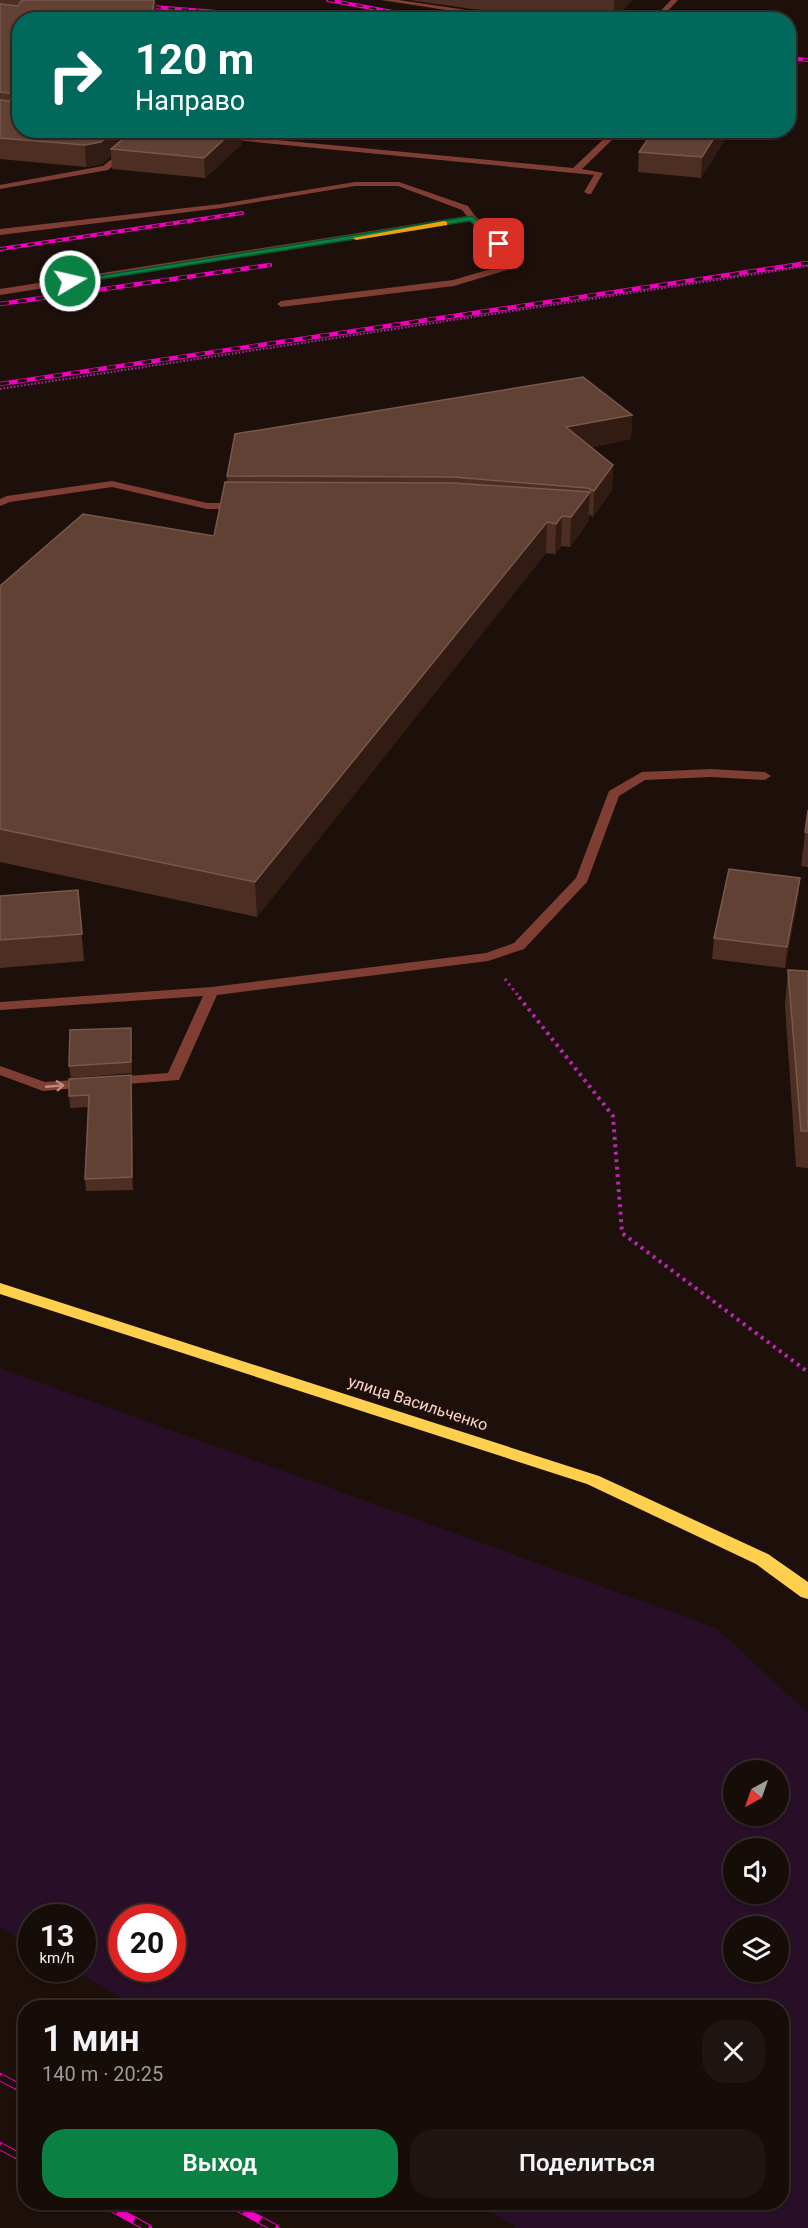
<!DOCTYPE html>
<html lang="ru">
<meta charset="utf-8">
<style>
:root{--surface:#160c08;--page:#1f1512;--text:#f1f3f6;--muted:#9e9b9c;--line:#352c29;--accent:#0b8043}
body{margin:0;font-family:Roboto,sans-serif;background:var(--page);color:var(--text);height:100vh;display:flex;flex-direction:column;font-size:22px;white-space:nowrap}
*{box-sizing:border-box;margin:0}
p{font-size:20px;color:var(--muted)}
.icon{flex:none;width:33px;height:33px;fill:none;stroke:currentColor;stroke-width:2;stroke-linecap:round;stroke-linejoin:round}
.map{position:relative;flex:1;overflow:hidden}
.panel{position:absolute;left:18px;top:2000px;width:771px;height:210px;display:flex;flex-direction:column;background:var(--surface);border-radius:24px;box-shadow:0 2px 4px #0004,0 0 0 2px var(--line)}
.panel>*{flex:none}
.hud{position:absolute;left:12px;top:12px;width:784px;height:126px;border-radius:24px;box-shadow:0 2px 4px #0004,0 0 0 2px var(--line);background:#00695c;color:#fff;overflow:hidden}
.needle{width:39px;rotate:220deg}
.controls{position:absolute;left:723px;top:1760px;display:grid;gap:12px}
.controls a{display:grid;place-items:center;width:66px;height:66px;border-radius:50%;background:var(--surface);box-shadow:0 2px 4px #0004,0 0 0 2px var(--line);font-size:30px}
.speed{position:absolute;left:18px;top:1904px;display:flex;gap:12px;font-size:30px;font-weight:700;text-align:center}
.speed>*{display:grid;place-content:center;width:78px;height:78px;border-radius:50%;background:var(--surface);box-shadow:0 2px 4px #0004,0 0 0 2px var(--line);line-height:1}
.speed small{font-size:15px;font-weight:400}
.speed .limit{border:9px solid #d22;background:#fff;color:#111}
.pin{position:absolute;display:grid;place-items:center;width:51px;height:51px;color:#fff;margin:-26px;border-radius:12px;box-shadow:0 3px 9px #0006}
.me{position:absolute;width:66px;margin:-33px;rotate:81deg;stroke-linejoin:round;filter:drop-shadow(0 0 4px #0008)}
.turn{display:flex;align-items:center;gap:21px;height:126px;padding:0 24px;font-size:27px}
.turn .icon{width:78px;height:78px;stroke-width:2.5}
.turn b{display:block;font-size:42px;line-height:51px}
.round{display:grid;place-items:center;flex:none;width:63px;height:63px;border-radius:24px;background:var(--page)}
.summary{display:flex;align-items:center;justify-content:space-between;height:102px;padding:0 24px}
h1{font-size:36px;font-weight:600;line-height:45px}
.action{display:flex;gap:12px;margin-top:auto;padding:12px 24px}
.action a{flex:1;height:69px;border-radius:24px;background:var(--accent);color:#fff;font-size:24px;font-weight:600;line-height:69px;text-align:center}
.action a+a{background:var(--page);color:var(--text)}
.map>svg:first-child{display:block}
.green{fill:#280e26;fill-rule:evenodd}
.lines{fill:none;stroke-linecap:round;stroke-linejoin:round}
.path-far2{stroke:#b328ac;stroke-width:2;stroke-dasharray:1.5 2;stroke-linecap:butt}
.path-far1{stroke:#b328ac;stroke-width:3;stroke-dasharray:2 4;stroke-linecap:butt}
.path{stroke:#b328ac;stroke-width:4;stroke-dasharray:3 4.5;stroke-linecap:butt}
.minor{fill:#7f3e34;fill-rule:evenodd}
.major{fill:#ffd04e;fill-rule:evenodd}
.rail-far2-casing{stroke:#f200c0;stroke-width:4}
.rail-far1-casing{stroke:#f200c0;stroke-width:4.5}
.rail-casing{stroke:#f200c0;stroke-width:8}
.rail-far2{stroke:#1d100b;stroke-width:2;stroke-dasharray:7;stroke-linecap:butt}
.rail-far1{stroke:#1d100b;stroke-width:3;stroke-dasharray:9;stroke-linecap:butt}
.rail{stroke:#1d100b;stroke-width:6;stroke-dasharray:19;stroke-linecap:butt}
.wall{fill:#4c2f22}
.shaded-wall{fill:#311b12}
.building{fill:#604134;stroke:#79584b;stroke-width:1.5}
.oneway{stroke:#bf897e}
.route{fill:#0b8043;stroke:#07532c;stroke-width:1.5}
.slow{fill:#f59e0b}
.labels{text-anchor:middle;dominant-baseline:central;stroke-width:4.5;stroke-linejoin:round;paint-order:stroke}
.street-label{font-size:16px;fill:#ffd4c7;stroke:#1d100b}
</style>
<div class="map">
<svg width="808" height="2228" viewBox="0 0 808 2228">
<rect width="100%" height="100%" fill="#1d100b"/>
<path class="green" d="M0,1368L716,1628L808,1713V2228H518L473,2202H782V2007H137L70,1968H82V1917H32L31,1946L0,1927ZM734,1770H778V1815H734ZM734,1848H778V1893H734ZM122,1917H172V1968H122ZM734,1926H778V1971H734Z"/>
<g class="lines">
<path class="path-far2" d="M0,389L808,266"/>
<path class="path-far1" d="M505,979L520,998"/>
<path class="path" d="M519,997L613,1116L622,1233L808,1372"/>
<path class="minor" d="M381,0H399L533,20H512Z
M671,0H678L659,20H652Z
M609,134L616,136L582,169L603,173L591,194H588L584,192L594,175L224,139L220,137L224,135L573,168Z
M124,149L131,151L108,170L0,189V185L103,166Z
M355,182H399L468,206L475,216L517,257L507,270L454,286L281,307L277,304L281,301L453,280L501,266L508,257L470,221L0,295V289L467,216L462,210L398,186H355L221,208L0,235V229L221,204Z
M112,481L207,503H238L243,506L238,509H207L112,487L10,502L0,506V499L7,496Z
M711,769L765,772L771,776L765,780L711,777L645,780L619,796L587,882L524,949L488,961L217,995L179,1080L113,1085L106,1081L113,1077L168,1073L203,996L0,1010V1002L212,987L486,953L514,943L576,878L609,791L642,772Z
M0,1066L45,1082L89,1079L96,1083L89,1087L43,1091L0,1075Z"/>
<path class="major" d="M0,1283L599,1476L768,1554L808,1582V1599L801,1597L756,1564L587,1484L0,1294Z"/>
<defs>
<path id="rail-far2" d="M328,0L436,20
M140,6L320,20
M789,58L808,60
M0,249L242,213"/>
<path id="rail-far1" d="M0,304L270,265
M0,384L808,263"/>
<path id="rail" d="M0,2077L26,2091
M0,2146L26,2160
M101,2202L148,2228
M227,2202L275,2228"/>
</defs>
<use href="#rail-far2" class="rail-far2-casing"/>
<use href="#rail-far1" class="rail-far1-casing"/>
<use href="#rail" class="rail-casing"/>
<use href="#rail-far2" class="rail-far2"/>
<use href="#rail-far1" class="rail-far1"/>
<use href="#rail" class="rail"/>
</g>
<path class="wall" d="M0,0H156L155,20H20V130H257L252,135L242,134V144L205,178L112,169L111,156L102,164L86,167L0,159Z
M409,0H632L614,20H603L472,9Z
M731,130L701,178L638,172L639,152Z
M632,415L631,439L591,447L613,465L612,490L593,517L589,514L588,522L570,547L561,546L555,554L546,553L257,917L0,862V586L214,536L227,482V476Z
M808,810V867L801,866Z
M800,878L798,899L785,968L712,959L714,938Z
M78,890L84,961L0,968V896Z
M788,970L808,971V1168L796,1167L785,1005Z
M132,1039V1073L71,1078L69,1066Z
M132,1086L133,1190L86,1191L85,1179L88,1107L70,1108L69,1096Z"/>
<path class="shaded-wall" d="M154,0H156L155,20H152Z
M614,0H632L614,20Z
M115,130H143L111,149V156L102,164L86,167L85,145Z
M234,130H242V144L205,178L204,158Z
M719,130H731L701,178L702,157Z
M632,415L631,439L566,451V427Z
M613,465L612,490L593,517L594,491Z
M590,492L588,522L570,547L571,517Z
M562,516L561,546L555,554L556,524Z
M547,522L546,553L257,917L255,882Z
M800,878L798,899L785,968L787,947Z
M131,1028L132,1039V1073L131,1062Z
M131,1075L132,1086L133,1190L132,1177Z"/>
<path class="building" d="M22,0H154L152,20H20V95L18,94L0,92V4L18,6Z
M20,99V130H115L101,142L85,145L0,138V100L18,102Z
M134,130H234L204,158L111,149Z
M654,130H719L702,157L639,152Z
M583,377L632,415L566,427L613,465L594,491L587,488L453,477L227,476L235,434Z
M225,482L453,483L590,492L571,517L562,516L556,524L547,522L255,882L0,829V586L83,514L214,536Z
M808,810V833L805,832Z
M729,869L800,878L787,947L714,938Z
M78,890L82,934L0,940V896Z
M788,970L808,971V1131H801Z
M131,1028V1062L69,1066L70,1030Z
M131,1075L132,1177L85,1179L89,1095L69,1096V1079Z"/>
<defs><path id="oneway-shaft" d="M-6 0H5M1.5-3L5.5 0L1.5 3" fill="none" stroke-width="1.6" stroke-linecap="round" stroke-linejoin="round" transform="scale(1.5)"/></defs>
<use class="oneway" href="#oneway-shaft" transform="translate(55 1086) rotate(-5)"/>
<path class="route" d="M472,216L502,242V246H496L470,221L70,284L67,281Z"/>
<path class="slow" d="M444,221L447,222V225L356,240L353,238Z"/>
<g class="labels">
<g class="street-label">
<text transform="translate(418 1403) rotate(18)">улица Васильченко</text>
</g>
</g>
</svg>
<div class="controls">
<a><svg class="needle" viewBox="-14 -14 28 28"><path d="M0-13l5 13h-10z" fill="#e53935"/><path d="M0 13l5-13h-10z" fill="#9e9b9c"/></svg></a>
<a><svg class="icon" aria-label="sound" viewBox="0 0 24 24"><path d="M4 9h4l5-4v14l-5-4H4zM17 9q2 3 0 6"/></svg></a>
<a><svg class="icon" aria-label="layers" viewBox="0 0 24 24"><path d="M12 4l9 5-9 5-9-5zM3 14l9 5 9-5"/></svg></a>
</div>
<div class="speed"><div>13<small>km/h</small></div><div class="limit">20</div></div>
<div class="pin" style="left:499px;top:244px;background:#d93025"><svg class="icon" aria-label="arrive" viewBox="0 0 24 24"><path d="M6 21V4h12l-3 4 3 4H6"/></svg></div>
<svg class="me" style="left:70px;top:281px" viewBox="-20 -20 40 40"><circle r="17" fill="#0b8043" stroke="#fff" stroke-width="3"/><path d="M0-11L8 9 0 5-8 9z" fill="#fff"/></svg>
<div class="hud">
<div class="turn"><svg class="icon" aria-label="right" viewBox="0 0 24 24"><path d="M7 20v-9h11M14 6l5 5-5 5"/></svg><div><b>120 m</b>Направо</div></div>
</div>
<section class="panel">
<div class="summary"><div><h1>1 мин</h1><p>140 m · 20:25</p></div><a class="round"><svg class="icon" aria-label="close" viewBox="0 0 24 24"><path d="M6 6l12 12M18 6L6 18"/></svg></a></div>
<div class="action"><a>Выход</a><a>Поделиться</a></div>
</section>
</div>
